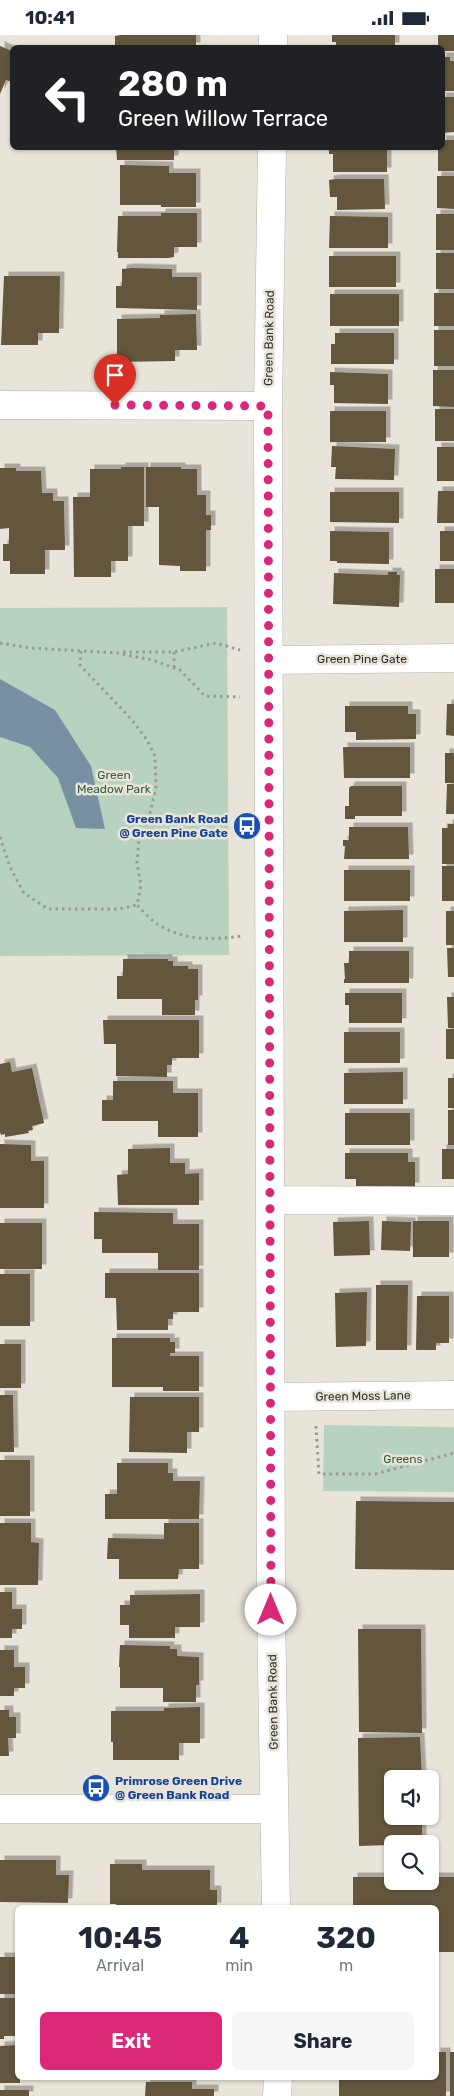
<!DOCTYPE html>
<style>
:root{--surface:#fff;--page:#f6f6f7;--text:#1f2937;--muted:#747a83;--accent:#db2777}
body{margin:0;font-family:Rubik,sans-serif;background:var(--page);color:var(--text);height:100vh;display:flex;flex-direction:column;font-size:19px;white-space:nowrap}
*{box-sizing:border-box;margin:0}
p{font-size:16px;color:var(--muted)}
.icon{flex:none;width:28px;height:28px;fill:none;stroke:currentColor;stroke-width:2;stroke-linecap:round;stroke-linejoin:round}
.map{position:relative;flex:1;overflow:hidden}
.side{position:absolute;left:15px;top:1870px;width:424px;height:175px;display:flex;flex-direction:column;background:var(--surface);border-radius:8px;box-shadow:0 1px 4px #0004}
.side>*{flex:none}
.banner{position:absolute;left:10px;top:10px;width:435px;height:105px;border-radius:8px;box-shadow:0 1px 4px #0004;background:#202124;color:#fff;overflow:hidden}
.tools{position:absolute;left:384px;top:1735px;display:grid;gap:10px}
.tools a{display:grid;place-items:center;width:55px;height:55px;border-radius:8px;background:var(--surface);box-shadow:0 1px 4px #0004;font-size:25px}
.pin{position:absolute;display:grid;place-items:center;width:42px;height:42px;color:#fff;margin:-51px -21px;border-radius:50% 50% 50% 0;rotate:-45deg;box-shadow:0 0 5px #0007}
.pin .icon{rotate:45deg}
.me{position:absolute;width:55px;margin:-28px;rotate:0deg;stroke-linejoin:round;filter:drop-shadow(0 0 4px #0008)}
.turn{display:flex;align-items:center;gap:18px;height:105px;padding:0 25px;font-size:22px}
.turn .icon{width:65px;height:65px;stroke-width:2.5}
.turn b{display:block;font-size:35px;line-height:42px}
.eta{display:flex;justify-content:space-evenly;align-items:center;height:85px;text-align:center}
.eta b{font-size:30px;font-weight:700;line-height:35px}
.action{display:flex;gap:10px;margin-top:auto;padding:10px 25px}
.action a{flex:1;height:58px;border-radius:8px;background:var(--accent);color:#fff;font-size:20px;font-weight:700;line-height:58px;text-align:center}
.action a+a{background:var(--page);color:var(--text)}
.status{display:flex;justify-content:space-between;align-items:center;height:35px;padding:0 25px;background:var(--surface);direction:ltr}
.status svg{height:14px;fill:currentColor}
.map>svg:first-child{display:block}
.green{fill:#b7d2bf}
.water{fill:#7791a3}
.building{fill:#63563e;filter:url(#shadow)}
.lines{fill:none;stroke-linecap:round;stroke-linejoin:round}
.minor-casing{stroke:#b5b0a6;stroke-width:29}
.path{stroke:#9c9890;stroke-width:3;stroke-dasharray:2.5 4;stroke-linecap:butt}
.minor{stroke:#fff;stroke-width:28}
.route{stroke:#db2777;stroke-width:9;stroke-dasharray:0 16.2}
.labels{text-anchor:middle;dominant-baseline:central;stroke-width:5;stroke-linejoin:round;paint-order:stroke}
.street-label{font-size:12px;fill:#32302c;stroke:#e9e4d9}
.park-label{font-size:12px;fill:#306043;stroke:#e9e4d9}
.transit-label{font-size:12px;font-weight:bold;fill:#164399;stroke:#e9e4d9;text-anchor:end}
</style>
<div class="status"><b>10:41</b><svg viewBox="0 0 49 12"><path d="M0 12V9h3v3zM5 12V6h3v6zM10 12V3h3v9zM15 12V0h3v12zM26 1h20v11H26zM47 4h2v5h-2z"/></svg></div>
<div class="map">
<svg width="454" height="2061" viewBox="0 0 454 2061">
<defs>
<filter id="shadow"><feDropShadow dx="4.5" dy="-4.5" stdDeviation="0" flood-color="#0004"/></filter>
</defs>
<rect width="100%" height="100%" fill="#e9e4d9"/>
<path class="green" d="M227,572L229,920L0,921V573Z
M324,1390L454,1392V1457L323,1456Z"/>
<path class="water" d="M0,644L55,675L91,731L105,794L76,793L58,743L30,712L0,702Z"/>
<path class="building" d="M121,0H196V12H115V1Z
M332,0H395V12H336V7H332Z
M438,0H454V16H442V12H438Z
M0,11L12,16V47L6,45L0,59Z
M442,22H450V26H454V56H442Z
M442,62H454V97L442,98Z
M442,105H454V136H438V112H442Z
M116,112H196V115H174V125H117Z
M329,112H387V137H333V119H329Z
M120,130L169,131V138H196V172H161V170H120Z
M437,141H454V174L437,173Z
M336,144H384L385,174L337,175V162H330L329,145Z
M161,178H197V212H174V222L168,223H118V217H117L118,181H161Z
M436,179H454V215H436Z
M330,181L388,182V213H329Z
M436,218H454V254H436Z
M329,221H396V252H329Z
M131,233L172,234V242H197V275L116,273V251H122V234Z
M4,241H60L59,298H38V310H1Z
M434,258H454V291H434Z
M330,259H399V291H330Z
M196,279L197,315H175V326L117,327V284L160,283V280Z
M434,295H454V331H434Z
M335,298H394V329H331V309H335Z
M433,335H454V372L433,371Z
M330,337L388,339V369L334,368V350H330Z
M435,374H454V406H435Z
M330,376H386V407H330Z
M332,411L395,414L394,445L335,444L336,432H331Z
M437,412H454V446H437Z
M121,432H144V491H128V526H111V542H74L73,462H90V434H121Z
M146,432H181V434H197V460H206V480H211V495H206V536H180V531L159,530V472H146Z
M0,433H16V436H41L42,458H53V466H64L65,515H45V539H10V526H3V509H9V493L0,494Z
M438,456H454V488H437Z
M330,457H399V488L330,487Z
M330,496L389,497V529L337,528V526H330Z
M440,496H454V526H440Z
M435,534H454V568H435Z
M388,537H397V540H400L399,572L333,569L334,538L388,540Z
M447,669H454V701L446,700Z
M345,671H408V679H416V704L356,705V697H345Z
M343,712H410V743H344Z
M445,718H454V748H445Z
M447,749H454V779H446Z
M351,751H402V781H355V784H345V771H349V753Z
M448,789H454V829H442V793H448Z
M349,792H408L409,824H344L345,811H343V805H349Z
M442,831H454V866H442Z
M344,835H410V866H344Z
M403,875V907H344V876Z
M446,876H454V910H446Z
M447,913H454V942H448Z
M349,916H409V948H344V944H345L344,928H349Z
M123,924H168V926H173V931H188V934H198V965H195V980H162V964H117V941H123Z
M345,958H402V988H349V970H345Z
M447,962H454V993H448Z
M103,985H199V1023H172V1030H167V1042L116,1041V1009H104Z
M446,994H454V1024H446Z
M344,997H400V1028H344Z
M10,1027L12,1037L32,1033L44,1088L32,1091L33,1095L28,1096L29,1098L5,1102V1099L1,1100L0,1097V1029Z
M403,1037V1069H344V1038Z
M448,1043H454V1073H448Z
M113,1046H173V1058H198V1102H158V1086H102V1065H113Z
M448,1075H454V1110H448Z
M345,1078H410V1110H345Z
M0,1109L31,1110V1126H44V1173H0Z
M170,1113V1128H185V1139L199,1138V1170H118L117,1140L128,1139V1114Z
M442,1114H454V1144H442Z
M345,1118H408V1127H415V1152H356V1144H345Z
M94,1177L173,1178V1189H199V1235H158V1218H102V1204H94Z
M369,1186L370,1220L334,1221L333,1187Z
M382,1186L411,1187L410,1216L381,1215Z
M413,1186H449V1222H413Z
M0,1188H42V1234H0Z
M105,1238H199V1277H173V1284H168V1295H117L116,1263H105Z
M0,1239H30V1291H0Z
M376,1250H408L407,1315H376Z
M367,1257L366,1311L336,1312L335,1258Z
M417,1261H449V1308H436V1315H416Z
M112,1303H170V1307H175V1318H170V1321H199V1356H163V1352H112Z
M0,1309H21V1353H0Z
M0,1360H13L14,1417H0Z
M130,1362H199V1397H187V1418L129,1417Z
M0,1425H30V1481H0Z
M117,1428H168V1438H173V1446H200L199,1484H105V1459H117Z
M356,1466L454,1467V1535L355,1534Z
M0,1488H31V1507L39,1508L38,1550H0Z
M164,1488H199V1534H179L178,1544H119V1524H107L108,1503L164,1504Z
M0,1557H12V1574H22V1594H12V1603H0Z
M200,1559V1592H175V1603H129V1590H120V1570H130V1560Z
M358,1594H421L422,1698L359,1697Z
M120,1610L170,1611V1614H177V1621L199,1622V1650H196V1667H163V1653H120V1632H119Z
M0,1615H14V1632H25V1653H14V1661H0Z
M200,1672V1708H179V1725H113V1707H111V1676H164V1673Z
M0,1675H9V1682H16V1703H8L9,1721H0Z
M420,1702L422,1744H392V1781H422V1809L359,1811L358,1703Z
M0,1825H56V1840H69L68,1868L0,1867Z
M110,1829H142V1835H210V1855H217V1872H116V1869H110Z
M353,1842H392V1846H430V1842H454V1917H436V1872H353Z
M0,1922H18V1959H0Z
M0,1963H18L16,2001H4V2004H0Z
M18,2010V2042H20V2048H0V2011Z
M436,2017H446V2061H339V2042H436Z
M450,2017H454V2061H450Z
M146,2047H192V2054H214V2061H145Z
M0,2055H29V2061H0Z"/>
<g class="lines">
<defs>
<path id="minor" d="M273,12V0
M272,112L268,371L271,1575L276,1872
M0,370L268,371
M269,625L454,623
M271,1165L454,1166
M272,1362L454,1360
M0,1774H274
M277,2061L278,2042"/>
</defs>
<use href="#minor" class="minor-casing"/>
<path class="path" d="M0,608L31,613L117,618L152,625L180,635L205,661L240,662
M81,616L80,630L132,685L147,705L155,721L156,752L150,778L139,804L137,828L141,850L137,870C143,876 150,884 157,889C184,906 212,905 242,901
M123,617H174L216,608L240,615
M174,617V633
M0,802L10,832L24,858L48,874H119L137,870
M316,1391L319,1439H375L454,1418"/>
<use href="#minor" class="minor"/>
</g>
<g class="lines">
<path class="route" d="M115,370L268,371L271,1575"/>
</g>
<defs>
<symbol id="bus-disc" viewBox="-11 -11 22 22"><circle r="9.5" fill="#1a4fb4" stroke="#e9e4d9"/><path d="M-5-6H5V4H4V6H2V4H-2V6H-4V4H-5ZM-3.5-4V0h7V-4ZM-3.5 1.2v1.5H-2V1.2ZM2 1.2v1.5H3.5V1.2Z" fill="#fff"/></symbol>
</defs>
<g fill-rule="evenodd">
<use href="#bus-disc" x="231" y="775" width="32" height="32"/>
<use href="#bus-disc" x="80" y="1737" width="32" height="32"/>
</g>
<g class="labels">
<g class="street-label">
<text transform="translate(269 303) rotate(-89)">Green Bank Road</text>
<text x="362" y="624">Green Pine Gate</text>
<text transform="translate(363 1361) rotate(-1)">Green Moss Lane</text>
<text transform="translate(273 1667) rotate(-91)">Green Bank Road</text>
</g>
<g class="park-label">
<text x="114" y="740">Green<tspan x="114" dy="14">Meadow Park</tspan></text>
<text x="403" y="1424">Greens</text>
</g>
<g class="transit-label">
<text x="228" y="784">Green Bank Road<tspan x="228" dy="14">@ Green Pine Gate</tspan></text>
<text x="115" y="1746" text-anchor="start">Primrose Green Drive<tspan x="115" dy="14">@ Green Bank Road</tspan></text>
</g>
</g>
</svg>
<div class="tools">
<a><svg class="icon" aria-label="sound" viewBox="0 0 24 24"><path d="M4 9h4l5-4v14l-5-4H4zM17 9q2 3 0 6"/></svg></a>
<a><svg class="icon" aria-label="search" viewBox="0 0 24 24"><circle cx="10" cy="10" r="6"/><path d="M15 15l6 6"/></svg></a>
</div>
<div class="pin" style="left:115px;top:370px;background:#d93025"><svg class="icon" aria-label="arrive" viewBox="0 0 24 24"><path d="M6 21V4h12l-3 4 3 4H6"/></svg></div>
<svg class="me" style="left:271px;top:1575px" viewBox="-20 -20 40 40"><circle r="19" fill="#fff"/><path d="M0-13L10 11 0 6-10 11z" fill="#db2777"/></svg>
<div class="banner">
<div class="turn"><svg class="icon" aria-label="left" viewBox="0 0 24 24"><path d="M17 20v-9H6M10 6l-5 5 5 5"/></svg><div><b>280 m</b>Green Willow Terrace</div></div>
</div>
<section class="side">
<div class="eta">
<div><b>10:45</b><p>Arrival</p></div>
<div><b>4</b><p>min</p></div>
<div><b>320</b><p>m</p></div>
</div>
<div class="action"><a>Exit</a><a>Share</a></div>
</section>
</div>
